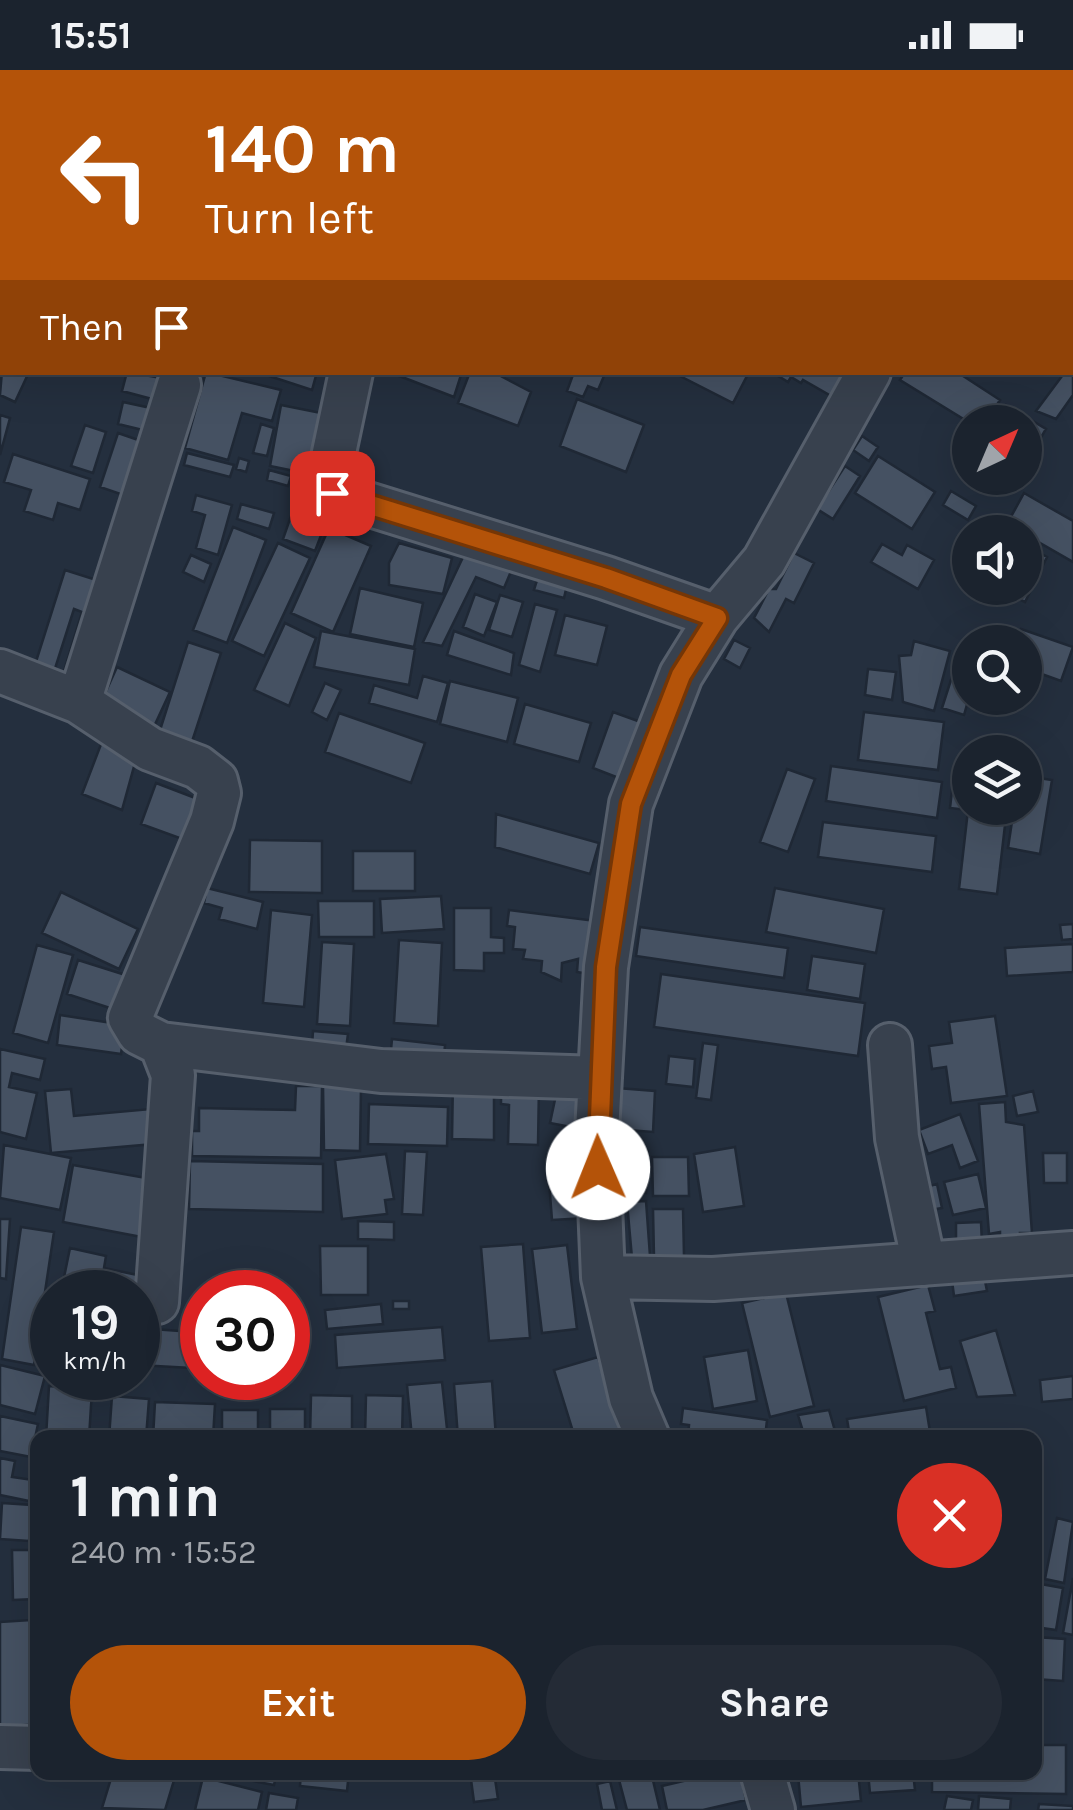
<!DOCTYPE html>
<meta charset="utf-8">
<style>
:root{--surface:#1b232e;--page:#242b36;--text:#f1f3f6;--muted:#a0a4aa;--line:#39404a;--accent:#b45309}
body{margin:0;font-family:Karla,sans-serif;background:var(--page);color:var(--text);height:100vh;display:flex;flex-direction:column;font-size:38px;white-space:nowrap}
*{box-sizing:border-box;margin:0}
p{font-size:32px;color:var(--muted)}
.icon{flex:none;width:55px;height:55px;fill:none;stroke:currentColor;stroke-width:2;stroke-linecap:round;stroke-linejoin:round}
.map{position:relative;flex:1;overflow:hidden}
.details{position:absolute;left:30px;top:1360px;width:1012px;height:350px;display:flex;flex-direction:column;background:var(--surface);border-radius:20px;box-shadow:0 10px 40px #0002,0 0 0 2px var(--line)}
.details>*{flex:none}
.top-card{position:absolute;left:0px;top:0px;width:1075px;height:305px;box-shadow:0 10px 40px #0002,0 0 0 2px var(--line);background:#b45309;color:#fff;overflow:hidden}
.needle{width:65px;rotate:44deg}
.buttons{position:absolute;left:952px;top:335px;display:grid;gap:20px}
.buttons a{display:grid;place-items:center;width:90px;height:90px;border-radius:50%;background:var(--surface);box-shadow:0 10px 40px #0002,0 0 0 2px var(--line);font-size:50px}
.speed{position:absolute;left:30px;top:1200px;display:flex;gap:20px;font-size:50px;font-weight:700;text-align:center}
.speed>*{display:grid;place-content:center;width:130px;height:130px;border-radius:50%;background:var(--surface);box-shadow:0 10px 40px #0002,0 0 0 2px var(--line);line-height:1}
.speed small{font-size:25px;font-weight:400}
.speed .limit{border:15px solid #d22;background:#fff;color:#111}
.pin{position:absolute;display:grid;place-items:center;width:85px;height:85px;color:#fff;margin:-42px;border-radius:20px;box-shadow:0 5px 15px #0006}
.me{position:absolute;width:110px;margin:-55px;rotate:359deg;stroke-linejoin:round;filter:drop-shadow(0 0 8px #0008)}
.turn{display:flex;align-items:center;gap:35px;height:210px;padding:0 40px;font-size:45px}
.turn .icon{width:130px;height:130px;stroke-width:2.5}
.turn b{display:block;font-size:70px;line-height:85px}
.then{display:flex;align-items:center;height:95px;padding:0 40px;background:#0003;gap:20px;font-size:38px}
.round{display:grid;place-items:center;flex:none;width:105px;height:105px;border-radius:52px;background:var(--page)}
.headline{display:flex;align-items:center;justify-content:space-between;height:170px;padding:0 40px}
h1{font-size:60px;font-weight:700;line-height:75px}
.button{display:flex;gap:20px;margin-top:auto;padding:20px 40px}
.button a{flex:1;height:115px;border-radius:60px;background:var(--accent);color:#fff;font-size:40px;font-weight:700;line-height:115px;text-align:center}
.button a+a{background:var(--page);color:var(--text)}
.status{display:flex;justify-content:space-between;align-items:center;height:70px;padding:0 50px;background:var(--surface);direction:ltr}
.status svg{height:28px;fill:currentColor}
.map>svg:first-child{display:block}
.building{fill:#455162;stroke:#1f2835;stroke-width:2.5}
.lines{fill:none;stroke-linecap:round;stroke-linejoin:round}
.minor-casing{stroke:#565f6c;stroke-width:48}
.minor{stroke:#38414e;stroke-width:42}
.route-casing{stroke:#753606;stroke-width:25}
.route{stroke:#b45309;stroke-width:18}
</style>
<div class="status"><b>15:51</b><svg viewBox="0 0 49 12"><path d="M0 12V9h3v3zM5 12V6h3v6zM10 12V3h3v9zM15 12V0h3v12zM26 1h20v11H26zM47 4h2v5h-2z"/></svg></div>
<div class="map">
<svg width="1073" height="1740" viewBox="0 0 1073 1740">
<rect width="100%" height="100%" fill="#242f3e"/>
<path class="building" d="M214,0H281L286,2H213Z
M527,0H585L591,2H526Z
M638,0H886L637,2Z
M892,0H986L891,2Z
M0,215H2L0,285Z
M1073,291V325L1056,349L1036,341L1065,302H1072Z
M2,301L29,302L15,332L0,325Z
M127,302L173,310L167,333L122,321Z
M206,302L281,320L272,351L242,343L228,390L185,378Z
M257,302H317L312,320Z
M389,302H455L461,305L454,327Z
M470,302H493L531,322L518,356L458,333Z
M574,302H594L604,306L598,320L588,316L583,327L567,321Z
M682,302H749L733,333L680,306Z
M772,302H840L846,306L833,327L803,310L801,313L791,307L788,312Z
M905,302H957L1000,330L986,352L970,353L900,310Z
M577,329L644,355L626,402L560,376Z
M123,332L160,340L155,363L118,354Z
M281,335L326,344L314,405L270,396Z
M1006,335L1046,359L1026,393L1025,352H996Z
M0,345L10,348L0,385Z
M261,354L274,358L267,386L253,383Z
M85,355L106,362L93,403L71,396Z
M962,359L970,364V380L955,371Z
M118,363L147,373L129,427L100,417Z
M862,366L878,377L869,391L853,380Z
M187,383L234,395L230,407L184,395Z
M13,384L90,409L80,440L58,433L53,450L24,441L31,420L4,412Z
M878,386L935,422L912,459L855,423Z
M239,388L249,391L246,402L236,399Z
M845,396L860,406L833,449L817,439Z
M269,400L291,406L288,416L267,410Z
M951,421L976,436L968,450L943,435Z
M1024,423L1073,451V492L1007,454Z
M196,425L232,435L218,485L196,478L205,445L192,441Z
M241,434L274,443L269,459L237,449Z
M292,443L325,455L315,481L283,469Z
M233,457L266,470L227,573L193,560Z
M329,458L371,476L333,562L291,543Z
M278,473L310,488L264,586L232,571Z
M399,473L452,488L443,524L389,515V493Z
M882,474L902,485L907,475L934,490L918,519L871,492Z
M1025,475L1047,487L1025,532L998,519L1025,518Z
M794,483L814,493L794,533L786,529L769,562L754,548L769,519H776Z
M191,485L211,494L204,512L183,502Z
M464,485L512,499L504,518L476,507L442,576L423,572Z
M65,500L109,514L77,616L61,611L82,542L74,539L52,608L33,601Z
M538,507L567,515L564,528L534,520Z
M360,518L423,533L414,577L350,564Z
M475,524L497,532L484,566L463,557Z
M500,525L523,532L512,567L489,560Z
M535,534L557,540L540,602L519,595Z
M565,545L607,556L597,595L555,585Z
M285,553L316,568L289,636L254,620Z
M1021,559L1073,577L1061,611L1025,598V572H1016Z
M321,561L415,579L409,615L314,597Z
M454,561L514,583L511,605L447,585Z
M734,570L750,578L740,598L724,589Z
M914,571L950,581L934,641L903,632L899,586L911,585Z
M188,572L221,583L186,690L154,679Z
M957,591L970,595V624L964,645L942,638Z
M117,597L170,622L151,663L98,639Z
M868,599L896,602L892,630L865,625Z
M423,606L448,613L437,652L369,633L374,615L417,628Z
M450,611L518,628L507,672L440,654Z
M325,613L341,620L327,650L312,642Z
M525,634L591,653L579,692L514,674Z
M613,642L649,655L629,712L593,698Z
M864,642L944,652L938,700L858,690Z
M339,643L425,673L411,713L325,682Z
M103,669L138,682L122,740L82,724Z
M831,696L942,712L937,748L826,731Z
M787,699L815,709L788,782L760,772Z
M1025,706L1052,710L1040,784L1008,778L1014,738H1025Z
M953,711L970,713V738H1007L997,824L959,819L968,740L950,738Z
M156,713L211,734L196,774L141,754Z
M496,744L599,773L590,804L495,777Z
M823,752L936,766L932,802L818,787Z
M250,770L322,771V823L249,822Z
M353,781H415V821H353Z
M207,818L263,832L257,859L219,849L222,838L204,833Z
M775,818L884,839L876,883L766,862Z
M61,822L138,859L119,899L42,863Z
M441,826L444,859L382,863L380,829Z
M318,831H374V867H319Z
M454,838H491V867L504,868V883H484V901L454,900Z
M271,840L312,845L304,937L263,933Z
M509,840L596,851L589,904L577,902L578,889L562,893L561,911L541,902L542,891L523,889L525,880L513,879L515,857L507,856Z
M1073,854V869L1062,870L1060,855Z
M640,857L788,878L784,908L636,886Z
M399,870L442,873L438,956L394,953Z
M322,872L354,874L350,956L317,954Z
M1073,874V902L1007,906L1005,878Z
M37,875L73,885L48,973L13,963Z
M812,886L865,894L860,929L807,920Z
M78,890L135,908L113,939L67,924Z
M661,904L865,933L858,986L654,957Z
M60,945L125,955L121,984L57,975Z
M995,946L1007,1026L951,1033L946,997L932,999L929,976L952,973L949,952Z
M313,961L348,964L346,979L312,976Z
M392,969L445,975L443,997L390,991Z
M703,973L718,975L711,1030L696,1028Z
M0,979L45,989L40,1010L12,1003L9,1017L37,1023L26,1069L0,1062Z
M669,986L695,989L693,1017L666,1014Z
M453,1009L494,1024V1070L452,1069Z
M501,1014L539,1015L538,1075L508,1074L509,1035L501,1034Z
M296,1016H322L321,1088L192,1086V1061H199V1038L295,1040Z
M323,1016H361L360,1081L324,1080Z
M617,1018L655,1021L653,1062L615,1059Z
M71,1019L74,1046L162,1038L165,1073L51,1083L45,1021Z
M557,1020L583,1026L576,1058L550,1053Z
M1033,1021L1038,1042L1017,1046L1013,1026Z
M1005,1032L1006,1052L1024,1055L1032,1163H1020L1021,1175L1000,1176V1162L989,1164L979,1034Z
M369,1034L448,1037L447,1076L368,1074Z
M960,1044L978,1091L960,1098L952,1075L928,1084L919,1060Z
M4,1075L71,1088L60,1140L0,1128Z
M735,1077L744,1136L703,1142L694,1084Z
M613,1079L648,1081L646,1123L611,1121Z
M405,1081L427,1082L423,1145L402,1144Z
M581,1083L586,1148L552,1150L547,1085Z
M1043,1083H1067V1113H1044Z
M386,1084L394,1129L385,1130L387,1144L342,1149L335,1090Z
M652,1087H688L689,1126H653Z
M190,1091L323,1094V1142L189,1139Z
M73,1095L163,1111L152,1169L63,1152Z
M978,1104L986,1138L953,1145L944,1112Z
M937,1114L942,1138L930,1140L925,1117Z
M646,1131L650,1186L632,1188L627,1132Z
M653,1139H683L684,1186L654,1187Z
M0,1149H10L6,1209L0,1208Z
M358,1151L394,1152V1170L358,1169Z
M981,1152L982,1174H956V1153Z
M21,1157L54,1162L34,1295L2,1289Z
M523,1174L530,1268L489,1271L481,1177Z
M567,1175L577,1259L542,1263L532,1179Z
M320,1176H368V1225H321Z
M70,1178L106,1186L104,1198L147,1207L138,1248V1222H61Z
M984,1206L987,1221L954,1226L952,1211Z
M219,1212L234,1215L233,1222H217Z
M928,1215L935,1241L926,1243L940,1299L951,1297L956,1318L904,1331L878,1227Z
M786,1223L814,1336L770,1347L742,1233Z
M393,1231H409V1239H393Z
M381,1234L383,1254L327,1259L325,1240Z
M442,1257L445,1290L337,1298L335,1265Z
M138,1258L194,1262L192,1298L138,1295Z
M996,1260L1015,1325L977,1327L960,1271Z
M748,1280L757,1331L713,1339L704,1287Z
M598,1287L620,1360L575,1368L554,1300Z
M0,1295L45,1306L35,1344L0,1335Z
M1073,1306V1329L1042,1332L1040,1310Z
M492,1311L496,1368H458L454,1314Z
M442,1312L448,1368H412L407,1315Z
M49,1316L92,1320L89,1368H46Z
M311,1325L352,1326V1368H310Z
M366,1325L403,1326L402,1368H365Z
M112,1326L149,1329L146,1368H109Z
M155,1332L215,1334L213,1368H153Z
M926,1337L931,1368H850L847,1349Z
M683,1338L767,1350L765,1368H688L689,1355L681,1354Z
M270,1339H305V1368H270Z
M222,1340H258V1368H222Z
M829,1340L837,1368H805L798,1345Z
M0,1346L38,1354L31,1387L0,1381Z
M0,1388L15,1391L12,1407L33,1410L29,1431L0,1425Z
M2,1433L32,1435L29,1471L0,1469Z
M1057,1448L1073,1452L1064,1513L1045,1509Z
M12,1480H34L36,1529L13,1530Z
M1073,1508V1565L1063,1563Z
M1035,1513L1063,1518L1056,1560L1035,1557Z
M31,1550L38,1654L0,1657V1552Z
M1035,1567L1065,1569L1063,1611L1035,1609Z
M1035,1675H1066V1724L932,1722V1702H1035Z
M113,1702L175,1707L165,1740L102,1738Z
M233,1702H277L274,1715L232,1707Z
M301,1702H349L347,1721L300,1716Z
M470,1702H494L498,1729L474,1732Z
M634,1702H651L660,1740H627L618,1706Z
M722,1702H740L746,1730L703,1740H667L662,1716Z
M858,1702L861,1731L801,1737L798,1704Z
M868,1702H913L915,1720L870,1723Z
M203,1707L262,1722L258,1740H195Z
M610,1711L617,1740H602L597,1714Z
M269,1723L298,1728L296,1740H266Z
M947,1726L973,1730L971,1740H944Z
M979,1726L1011,1729L1010,1740H978Z
M1039,1734L1073,1736V1740H1038Z"/>
<g class="lines">
<defs>
<path id="minor" d="M135,2L136,0
M1036,2L1038,0
M351,302L328,411L332,423L606,508L717,547
M0,601L79,632L150,679L198,697L216,711L219,723L212,751L130,948L139,963L161,974L381,1001L600,1008
M79,632L179,315
M890,975L897,1068L924,1194
M603,1207L713,1209L1073,1183
M157,1232L173,1005L161,974
M648,1368L631,1328L603,1207L597,1062L606,897L631,734L681,605L717,547L764,491L869,302
M0,1677L38,1678
M762,1702L773,1740"/>
</defs>
<use href="#minor" class="minor-casing"/>
<use href="#minor" class="minor"/>
</g>
<g class="lines">
<defs>
<path id="route" d="M332,423L606,508L717,548L681,605L631,734L606,897L598,1098"/>
</defs>
<use href="#route" class="route-casing"/>
<use href="#route" class="route"/>
</g>
</svg>
<div class="buttons">
<a><svg class="needle" viewBox="-14 -14 28 28"><path d="M0-13l5 13h-10z" fill="#e53935"/><path d="M0 13l5-13h-10z" fill="#a0a4aa"/></svg></a>
<a><svg class="icon" aria-label="sound" viewBox="0 0 24 24"><path d="M4 9h4l5-4v14l-5-4H4zM17 9q2 3 0 6"/></svg></a>
<a><svg class="icon" aria-label="search" viewBox="0 0 24 24"><circle cx="10" cy="10" r="6"/><path d="M15 15l6 6"/></svg></a>
<a><svg class="icon" aria-label="layers" viewBox="0 0 24 24"><path d="M12 4l9 5-9 5-9-5zM3 14l9 5 9-5"/></svg></a>
</div>
<div class="speed"><div>19<small>km/h</small></div><div class="limit">30</div></div>
<div class="pin" style="left:332px;top:423px;background:#d93025"><svg class="icon" aria-label="arrive" viewBox="0 0 24 24"><path d="M6 21V4h12l-3 4 3 4H6"/></svg></div>
<svg class="me" style="left:598px;top:1098px" viewBox="-20 -20 40 40"><circle r="19" fill="#fff"/><path d="M0-13L10 11 0 6-10 11z" fill="#b45309"/></svg>
<div class="top-card">
<div class="turn"><svg class="icon" aria-label="left" viewBox="0 0 24 24"><path d="M17 20v-9H6M10 6l-5 5 5 5"/></svg><div><b>140 m</b>Turn left</div></div>
<div class="then">Then<svg class="icon" aria-label="arrive" viewBox="0 0 24 24"><path d="M6 21V4h12l-3 4 3 4H6"/></svg></div>
</div>
<section class="details">
<div class="headline"><div><h1>1 min</h1><p>240 m · 15:52</p></div><a class="round" style="background:#d93025;color:#fff"><svg class="icon" aria-label="close" viewBox="0 0 24 24"><path d="M6 6l12 12M18 6L6 18"/></svg></a></div>
<div class="button"><a>Exit</a><a>Share</a></div>
</section>
</div>
